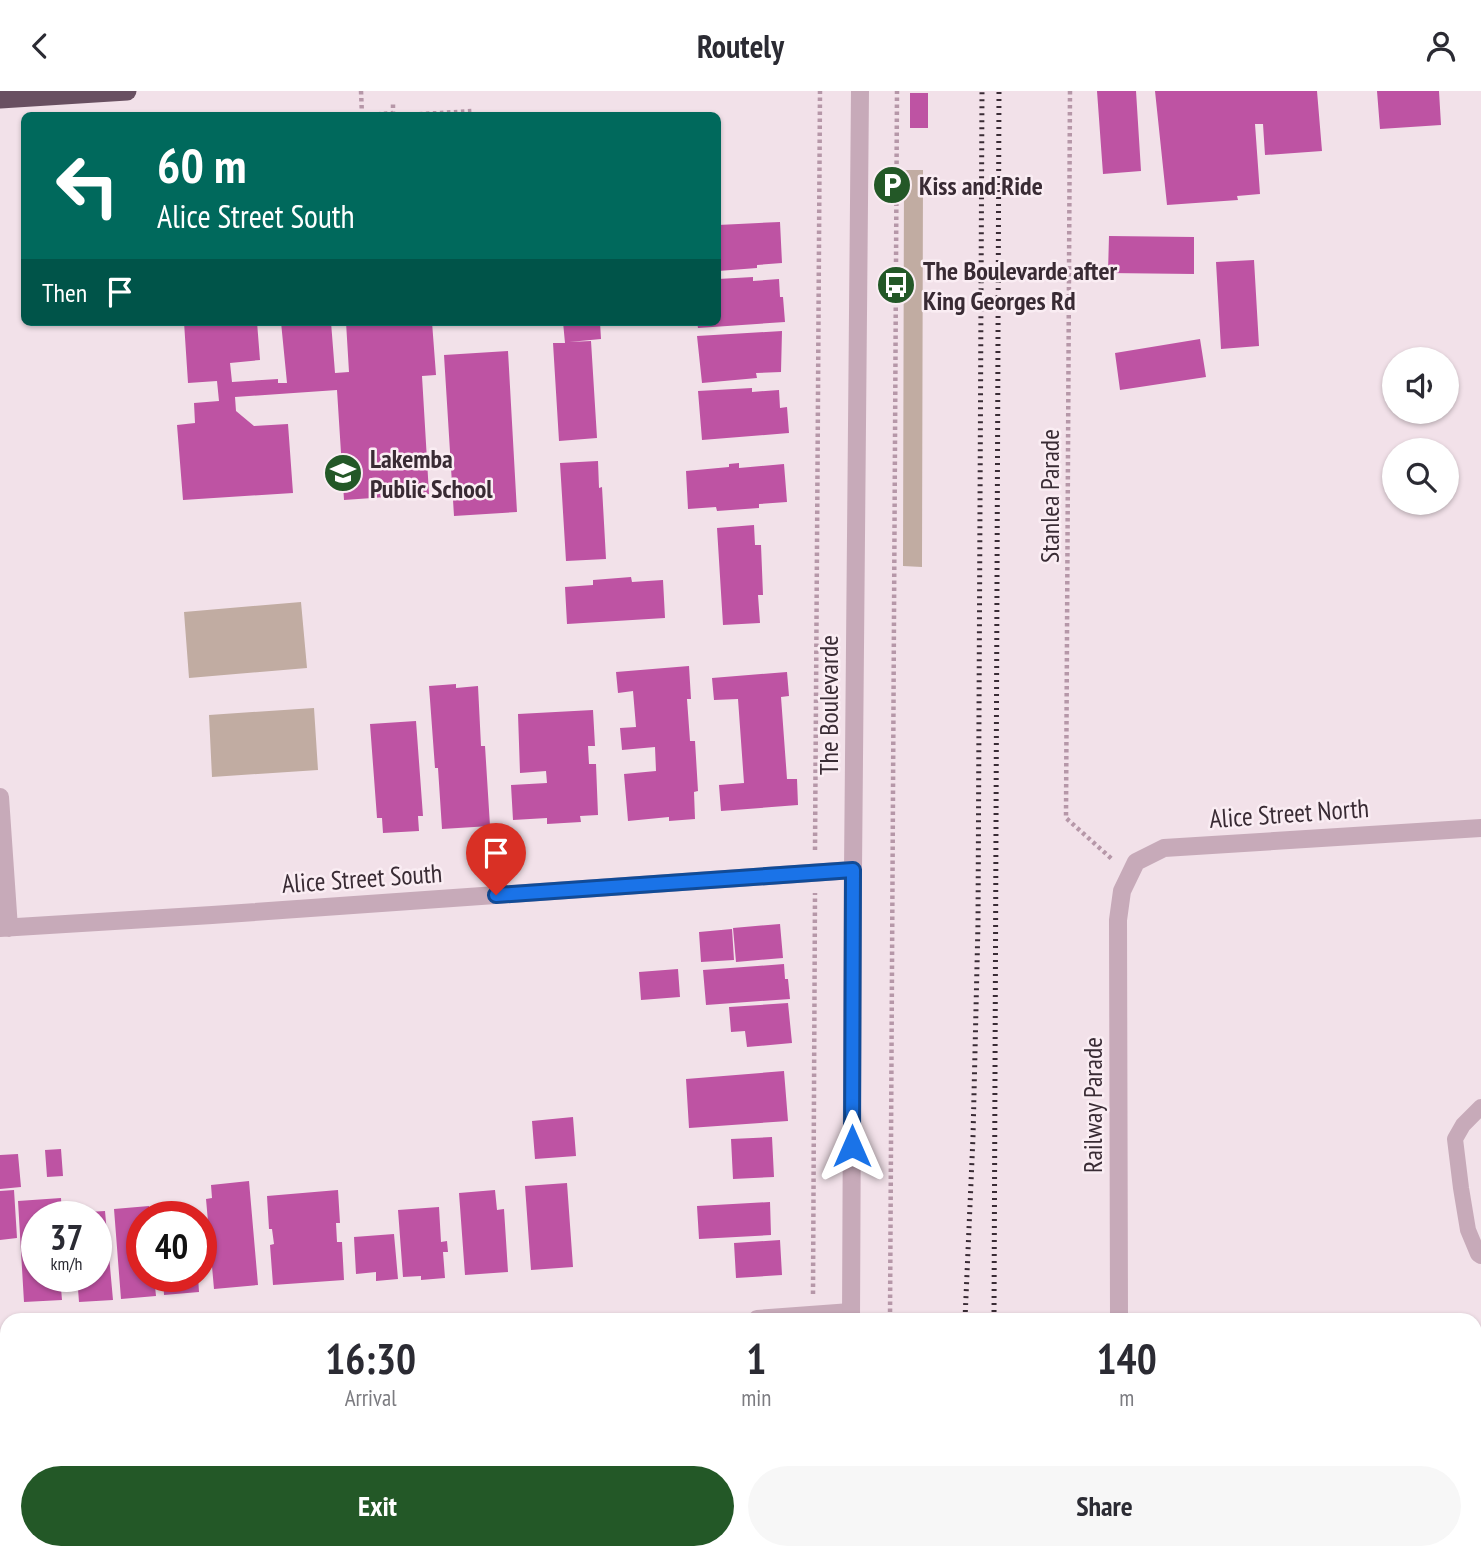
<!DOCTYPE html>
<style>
:root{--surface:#fff;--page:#f7f7f7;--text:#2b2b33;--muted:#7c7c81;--accent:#235827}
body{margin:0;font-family:"PT Sans Narrow",sans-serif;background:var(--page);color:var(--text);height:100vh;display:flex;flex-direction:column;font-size:26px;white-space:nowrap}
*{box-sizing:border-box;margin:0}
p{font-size:23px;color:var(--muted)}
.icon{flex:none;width:38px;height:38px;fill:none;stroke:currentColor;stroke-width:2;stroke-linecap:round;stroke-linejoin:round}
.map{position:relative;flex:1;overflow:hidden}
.sheet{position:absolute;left:0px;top:1222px;width:1482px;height:247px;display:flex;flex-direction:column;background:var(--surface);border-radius:21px 21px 0 0;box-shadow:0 2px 5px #0004}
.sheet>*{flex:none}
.banner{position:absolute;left:21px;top:21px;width:700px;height:214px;border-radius:10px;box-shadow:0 2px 5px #0004;background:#00695c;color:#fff;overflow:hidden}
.controls{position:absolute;left:1382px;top:256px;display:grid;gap:14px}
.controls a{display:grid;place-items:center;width:77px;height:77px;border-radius:50%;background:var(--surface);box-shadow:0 2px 5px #0004;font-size:35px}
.speed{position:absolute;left:21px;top:1110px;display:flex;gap:14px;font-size:35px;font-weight:700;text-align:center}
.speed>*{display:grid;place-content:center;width:91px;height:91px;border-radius:50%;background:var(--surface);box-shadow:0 2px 5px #0004;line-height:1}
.speed small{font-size:18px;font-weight:400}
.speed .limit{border:10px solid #d22;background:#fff;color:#111}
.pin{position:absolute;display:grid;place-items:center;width:60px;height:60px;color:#fff;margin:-72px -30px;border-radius:50% 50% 50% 0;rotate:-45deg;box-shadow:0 0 7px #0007}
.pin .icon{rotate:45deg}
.me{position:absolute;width:77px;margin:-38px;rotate:0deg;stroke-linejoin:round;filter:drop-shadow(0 0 5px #0008)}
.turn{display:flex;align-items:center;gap:24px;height:147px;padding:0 21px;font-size:32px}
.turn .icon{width:91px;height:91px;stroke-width:2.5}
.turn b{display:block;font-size:49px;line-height:60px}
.then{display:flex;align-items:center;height:66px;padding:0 21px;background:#0003;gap:14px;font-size:26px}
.eta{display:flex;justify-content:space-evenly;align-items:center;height:119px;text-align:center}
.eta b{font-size:42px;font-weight:700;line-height:49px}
.action{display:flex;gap:14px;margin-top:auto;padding:14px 21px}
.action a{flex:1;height:80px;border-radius:42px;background:var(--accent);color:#fff;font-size:28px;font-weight:700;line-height:80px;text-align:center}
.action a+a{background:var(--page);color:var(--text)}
header{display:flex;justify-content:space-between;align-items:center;height:91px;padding:0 21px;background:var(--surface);font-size:32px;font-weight:700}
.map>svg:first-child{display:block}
.green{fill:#c1aca2}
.building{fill:#be53a3}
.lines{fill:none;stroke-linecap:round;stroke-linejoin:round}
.path{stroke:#b697a8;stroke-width:4.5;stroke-dasharray:3.5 3.5;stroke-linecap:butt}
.service{stroke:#c7aab9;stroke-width:16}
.minor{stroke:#c7aab9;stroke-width:18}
.tertiary{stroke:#c7aab9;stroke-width:18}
.trunk{stroke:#695061;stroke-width:19}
.rail{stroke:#392b34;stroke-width:5;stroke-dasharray:2 5;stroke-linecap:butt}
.route-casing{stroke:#114b97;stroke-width:18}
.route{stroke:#1a73e8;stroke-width:12}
.labels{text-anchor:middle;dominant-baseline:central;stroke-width:5;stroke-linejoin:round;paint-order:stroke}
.poi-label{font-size:26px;font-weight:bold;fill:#392b34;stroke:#faedf3;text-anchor:start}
.street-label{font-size:26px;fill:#392b34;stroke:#faedf3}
</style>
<header><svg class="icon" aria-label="back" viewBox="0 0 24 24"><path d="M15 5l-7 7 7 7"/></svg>Routely<svg class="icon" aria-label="person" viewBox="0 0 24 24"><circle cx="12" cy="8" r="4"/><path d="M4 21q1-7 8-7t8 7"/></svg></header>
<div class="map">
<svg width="1481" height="1468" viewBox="0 0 1481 1468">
<rect width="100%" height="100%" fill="#f2e1e9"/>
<path class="green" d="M904,79H923L922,476L903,475Z
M301,511L307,577L189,587L184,521Z
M314,617L318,679L212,686L209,624Z"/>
<path class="building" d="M1097,0H1136L1141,80L1103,83Z
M1155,0H1317L1322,60L1265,64L1263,33H1255L1260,103L1237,105L1238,109L1167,114Z
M1377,0H1439L1441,34L1380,38Z
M910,2H928V37H910Z
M780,131L782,172L757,174V177L718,180V134Z
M1109,145L1194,146V183L1108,182Z
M1254,169L1259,255L1221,258L1216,171Z
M753,186V190L779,188L780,206H783L785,231L698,237L697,231H718V188Z
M184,231H257L260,269L230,272L232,291L278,288V292H287L281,231H331L335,282L349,281L346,231H432L436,284L422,285L429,403L344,409L337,299L235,306L236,320L254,335L288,333L293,402L183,409L177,334L195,332L194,312L219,310L217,290L188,292Z
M563,231H600L601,248L569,251L591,250L597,347L559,350L553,252H565Z
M782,240L781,281L756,282L757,287L702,292L697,245Z
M1200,248L1206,286L1120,299L1115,262Z
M508,260L517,421L454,425L444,264Z
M752,297V301L779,299L780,317L787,316L789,342L702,349L698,300Z
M598,370L599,397L602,396L606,468L566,470L560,372Z
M739,372V377L784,373L787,411L759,413V417L717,420L716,416L688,418L686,380L729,376V373Z
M754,434L755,454H761L763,504H758L760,532L723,534L717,437Z
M631,486L632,491L663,489L665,527L567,533L565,496L593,494V489Z
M689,575L691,608H687L690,650H695L698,700L694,701L695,728L669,730V726L628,730L624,683L656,680L655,656L622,659L620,637L636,636L633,600L618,602L616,581Z
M787,581L789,605L781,606L787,688H797L798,714L721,720L719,694L744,692L738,608L714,609L712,587Z
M456,593V597L478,595L481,655H485L490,735L442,738L438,677H435L429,595Z
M593,619L595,655H588L589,673H596L598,724L580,725L581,731L547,733V727L513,729L511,694L547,692L546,680L520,682L518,623Z
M416,630L423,725H418L419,740L383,742L382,727H377L370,633Z
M780,833L783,867L736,871L733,837Z
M732,838L734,869L701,871L699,841Z
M784,873L785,888H788L790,908L706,914L703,879Z
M678,878L680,906L641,909L639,881Z
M788,912L792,952L747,956L745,940L731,941L729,916Z
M784,980L788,1030L689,1037L686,988Z
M573,1026L576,1065L535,1068L532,1030Z
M772,1046L774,1086L733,1088L731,1048Z
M61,1058L63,1085L47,1086L45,1059Z
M18,1063L21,1096L0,1098V1064Z
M249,1090L258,1194L214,1198L206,1108L212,1107L211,1094Z
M567,1092L573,1176L531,1179L525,1095Z
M14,1099L17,1147L0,1149V1100Z
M338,1099L340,1132H336L337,1151H342L344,1189L273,1194L270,1154L274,1153L272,1138H269L267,1105Z
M495,1099L497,1119L504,1118L508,1181L465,1184L459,1102Z
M61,1107L62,1125H37V1185H60L62,1209L24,1211L18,1110Z
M770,1111L771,1144L699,1148L697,1115Z
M149,1115L150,1125H142V1185H154L156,1205L121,1208L114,1118Z
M439,1116L441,1151L447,1150L448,1161H443L445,1187L421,1189V1185L403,1186L398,1119Z
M105,1120L113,1209L79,1211L77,1185H96V1125H70V1122Z
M192,1120V1125H158V1122Z
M394,1143L398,1188L376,1190V1181L356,1183L354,1146Z
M780,1149L782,1184L736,1187L734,1152Z
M163,1185H198L199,1201L164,1204Z
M0,1357H3L5,1389L0,1390Z
M6,1401L7,1422H0V1402Z
M0,1424H2L3,1434L7,1433V1461H11L12,1466L0,1467Z
M665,1461H782V1468H666Z"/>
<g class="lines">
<path class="path" d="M361,0L362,24
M1070,0L1066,727L1113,769
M370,24L393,22V13
M405,24L473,20V24
M815,759L820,0
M813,1203L815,802
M890,1228L897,0
M812,1468V1461
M889,1468V1461"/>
<path class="service" d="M1481,1016L1463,1034L1455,1048L1461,1097L1468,1139L1478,1163L1481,1165"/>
<path class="minor" d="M0,706L9,837
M0,837L212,824L853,779
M757,1228L851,1221
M1119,1228L1118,829L1122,800L1136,771L1164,757L1481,737
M0,1281H7
M1119,1461V1468"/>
<path class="tertiary" d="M851,1228L853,779L860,0
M848,1468V1461"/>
<path class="trunk" d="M0,8L127,0"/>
<path class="rail" d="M965,1228L973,1046L978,832L982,0
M994,1228L999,0
M960,1468V1461
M993,1468V1461"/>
</g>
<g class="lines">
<defs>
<path id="route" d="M496,804L853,779L852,1055"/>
</defs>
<use href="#route" class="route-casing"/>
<use href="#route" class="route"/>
</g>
<defs>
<symbol id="parking-disc" viewBox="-11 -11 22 22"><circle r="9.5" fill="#235827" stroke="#faedf3"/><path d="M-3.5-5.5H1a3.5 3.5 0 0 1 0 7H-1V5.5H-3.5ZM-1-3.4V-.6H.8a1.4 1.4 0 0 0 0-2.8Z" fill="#fff"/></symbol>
<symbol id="bus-disc" viewBox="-11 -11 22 22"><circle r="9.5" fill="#235827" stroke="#faedf3"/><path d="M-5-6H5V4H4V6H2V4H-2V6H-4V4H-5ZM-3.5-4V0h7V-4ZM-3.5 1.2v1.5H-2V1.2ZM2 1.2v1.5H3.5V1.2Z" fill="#fff"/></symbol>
<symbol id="school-disc" viewBox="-11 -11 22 22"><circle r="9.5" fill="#235827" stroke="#faedf3"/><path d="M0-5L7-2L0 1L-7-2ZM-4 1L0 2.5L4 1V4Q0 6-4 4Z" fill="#fff"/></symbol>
</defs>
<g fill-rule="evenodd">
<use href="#parking-disc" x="870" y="72" width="44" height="44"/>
<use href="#bus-disc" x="874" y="172" width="44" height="44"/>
<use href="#school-disc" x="321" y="360" width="44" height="44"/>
</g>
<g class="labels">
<g class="poi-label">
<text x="919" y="94">Kiss and Ride</text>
<text x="923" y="179">The Boulevarde after<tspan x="923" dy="30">King Georges Rd</tspan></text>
<text x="370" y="367">Lakemba<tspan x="370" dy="30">Public School</tspan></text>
</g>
<g class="street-label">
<text transform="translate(1049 405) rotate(-90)">Stanlea Parade</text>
<text transform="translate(828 614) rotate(-90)">The Boulevarde</text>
<text transform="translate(1289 722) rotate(-4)">Alice Street North</text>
<text transform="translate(362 787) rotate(-4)">Alice Street South</text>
<text transform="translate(1092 1014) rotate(-90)">Railway Parade</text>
</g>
</g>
</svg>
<div class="controls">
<a><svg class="icon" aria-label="sound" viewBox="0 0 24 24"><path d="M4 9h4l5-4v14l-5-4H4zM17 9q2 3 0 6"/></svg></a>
<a><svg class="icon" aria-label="search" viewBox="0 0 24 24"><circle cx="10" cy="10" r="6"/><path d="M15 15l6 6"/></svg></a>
</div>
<div class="speed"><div>37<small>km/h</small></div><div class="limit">40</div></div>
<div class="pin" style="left:496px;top:804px;background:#d93025"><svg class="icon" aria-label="arrive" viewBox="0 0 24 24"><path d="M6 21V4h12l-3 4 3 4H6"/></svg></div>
<svg class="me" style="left:852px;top:1055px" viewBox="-20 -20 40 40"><path d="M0-17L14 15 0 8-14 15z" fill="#1a73e8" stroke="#fff" stroke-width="4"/></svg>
<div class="banner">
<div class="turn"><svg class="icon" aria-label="left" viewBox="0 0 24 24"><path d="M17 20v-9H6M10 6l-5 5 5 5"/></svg><div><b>60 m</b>Alice Street South</div></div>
<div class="then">Then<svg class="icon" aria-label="arrive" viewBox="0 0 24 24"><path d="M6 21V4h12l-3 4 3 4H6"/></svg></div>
</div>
<section class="sheet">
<div class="eta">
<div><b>16:30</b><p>Arrival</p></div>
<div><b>1</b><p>min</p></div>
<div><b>140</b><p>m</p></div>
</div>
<div class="action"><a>Exit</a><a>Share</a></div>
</section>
</div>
